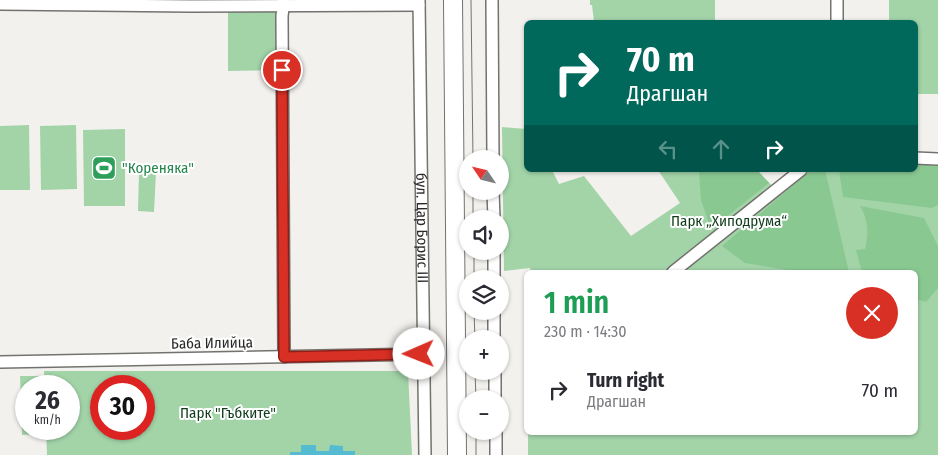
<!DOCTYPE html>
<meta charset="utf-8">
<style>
:root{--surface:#fff;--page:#f2f2f3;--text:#2b2b33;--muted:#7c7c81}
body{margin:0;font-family:"Fira Sans Condensed",sans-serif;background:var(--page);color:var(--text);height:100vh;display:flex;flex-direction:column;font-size:19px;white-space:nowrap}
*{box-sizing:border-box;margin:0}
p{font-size:16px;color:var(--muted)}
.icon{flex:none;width:28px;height:28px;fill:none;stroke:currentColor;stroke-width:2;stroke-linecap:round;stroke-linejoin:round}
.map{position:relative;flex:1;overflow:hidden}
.sheet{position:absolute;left:524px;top:270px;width:394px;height:165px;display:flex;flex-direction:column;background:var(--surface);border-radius:8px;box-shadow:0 1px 4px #0004}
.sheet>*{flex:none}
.banner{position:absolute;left:524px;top:20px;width:394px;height:152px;border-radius:8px;box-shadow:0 1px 4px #0004;background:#00695c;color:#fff;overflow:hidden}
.needle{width:32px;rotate:305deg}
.fabs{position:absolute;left:459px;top:150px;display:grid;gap:10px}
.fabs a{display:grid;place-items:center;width:50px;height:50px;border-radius:50%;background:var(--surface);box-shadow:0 1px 4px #0004;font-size:25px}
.speed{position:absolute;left:15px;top:375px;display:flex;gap:10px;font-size:25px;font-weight:700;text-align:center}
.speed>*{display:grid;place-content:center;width:65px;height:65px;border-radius:50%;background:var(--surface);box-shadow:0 1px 4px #0004;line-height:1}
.speed small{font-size:12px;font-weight:400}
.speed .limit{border:8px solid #d22;background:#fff;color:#111}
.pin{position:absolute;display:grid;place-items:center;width:42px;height:42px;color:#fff;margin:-21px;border:2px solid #fff;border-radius:50%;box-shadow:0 1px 5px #0007}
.me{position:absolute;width:55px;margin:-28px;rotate:269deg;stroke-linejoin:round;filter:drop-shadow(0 0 4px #0008)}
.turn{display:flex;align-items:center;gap:18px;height:105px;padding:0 20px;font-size:22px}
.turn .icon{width:65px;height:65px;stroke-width:2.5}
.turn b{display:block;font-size:35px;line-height:42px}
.lanes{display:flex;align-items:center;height:48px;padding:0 20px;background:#0003;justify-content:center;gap:25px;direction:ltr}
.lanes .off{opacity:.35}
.round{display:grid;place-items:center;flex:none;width:52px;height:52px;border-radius:26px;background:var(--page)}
.summary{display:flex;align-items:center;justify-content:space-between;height:85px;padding:0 20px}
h1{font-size:30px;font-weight:600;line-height:38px;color:#1e9e55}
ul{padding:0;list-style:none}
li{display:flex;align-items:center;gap:15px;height:70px;padding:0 20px}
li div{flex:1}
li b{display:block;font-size:19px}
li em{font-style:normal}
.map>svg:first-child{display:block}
.green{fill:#a2d4a8;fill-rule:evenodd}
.forest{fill:#8ac892}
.water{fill:#55bbd1}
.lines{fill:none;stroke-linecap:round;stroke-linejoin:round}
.minor-casing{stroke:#74726e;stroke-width:14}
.primary-casing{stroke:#74726e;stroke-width:20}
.minor{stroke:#fff;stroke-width:11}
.primary{stroke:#fff;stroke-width:18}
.tram{stroke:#757472;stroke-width:1}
.route-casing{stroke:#8d1f18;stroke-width:12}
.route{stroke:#d93025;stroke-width:9}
.labels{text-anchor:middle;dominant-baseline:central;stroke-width:4;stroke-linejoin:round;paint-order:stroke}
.leisure-label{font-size:15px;fill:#27864d;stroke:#fff;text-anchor:start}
.park-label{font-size:15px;fill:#0f3c1a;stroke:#fff}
.street-label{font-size:15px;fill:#2a2928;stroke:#fff}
</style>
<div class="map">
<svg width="938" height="455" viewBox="0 0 938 455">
<rect width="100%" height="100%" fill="#f3f1ed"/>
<path class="green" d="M590,0H715V22H594L592,5H590Z
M889,0H938V94H915V22H889Z
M268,5L282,16V70L228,71V6Z
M29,125L30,190H0V126Z
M76,125L77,189L41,190L40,126Z
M502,127L526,129V170H552L559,184L584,176L631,236L680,203L658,170H757L781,195L811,170H915V164L938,166V455H528V433L915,432V272H531L530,268L504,271Z
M125,129V206H84L83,130Z
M139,172H156L154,212L138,211Z
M44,371H408L412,455H47L46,429H69V386H45ZM101,386H144V429H101Z
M20,376H40L41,386H26V429H42V434L22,435Z"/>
<path class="forest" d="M915,164L938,166V205L932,208L843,197L839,170H915Z
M699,170H757L769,183L711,229L701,200Z
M811,170H825L849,272H799L745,263L722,246Z
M860,206L924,218L938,246V288L926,302L915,299V272H862L856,250L865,249C869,234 868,219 860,206Z"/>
<path class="water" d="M301,445H316V451H329L330,445L343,446V451H355V455H290V452H301Z"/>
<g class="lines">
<defs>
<g id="minor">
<path d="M284,0L282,16L284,357"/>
<path id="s1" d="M419,0L425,455"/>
<path d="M492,0L493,159"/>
<path d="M837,0V22"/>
<path d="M0,4L191,6L419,5"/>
<path d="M915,158L938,159"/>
<path d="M493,191L494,219"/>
<path d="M494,251V279"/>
<path d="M673,272L801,170"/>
<path d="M494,311V339"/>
<path d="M0,362L424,354"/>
<path d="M495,371V399"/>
<path d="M496,431V455"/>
</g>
<path id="primary" d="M453,0L457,455"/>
</defs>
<use href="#minor" class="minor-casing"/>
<use href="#primary" class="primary-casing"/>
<use href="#minor" class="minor"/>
<use href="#primary" class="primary"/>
<path class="tram" d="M471,0L473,159
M473,191V219
M474,251V279
M474,311L475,339
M475,371L476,399
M476,431V455"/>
</g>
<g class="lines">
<defs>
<path id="route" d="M282,70L284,357L419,354"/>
</defs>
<use href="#route" class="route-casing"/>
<use href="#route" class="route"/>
</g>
<defs>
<symbol id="stadium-square" viewBox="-11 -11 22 22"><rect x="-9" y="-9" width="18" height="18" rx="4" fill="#2e9e5b" stroke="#fff"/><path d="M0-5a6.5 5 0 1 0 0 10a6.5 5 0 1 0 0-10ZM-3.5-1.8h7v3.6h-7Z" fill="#fff"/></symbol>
</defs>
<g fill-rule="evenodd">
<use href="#stadium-square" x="90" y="154" width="28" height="28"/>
</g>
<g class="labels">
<g class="leisure-label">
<text x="122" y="168">"Кореняка"</text>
</g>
<g class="park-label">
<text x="729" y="221">Парк „Хиподрума“</text>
<text x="228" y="413">Парк "Гъбките"</text>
</g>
<g class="street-label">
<text stroke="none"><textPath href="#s1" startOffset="228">бул. Цар Борис III</textPath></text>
<text transform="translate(212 343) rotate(-1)">Баба Илийца</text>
</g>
</g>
</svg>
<div class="fabs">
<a><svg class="needle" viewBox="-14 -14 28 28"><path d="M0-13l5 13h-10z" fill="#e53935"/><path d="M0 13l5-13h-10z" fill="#7c7c81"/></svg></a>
<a><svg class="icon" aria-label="sound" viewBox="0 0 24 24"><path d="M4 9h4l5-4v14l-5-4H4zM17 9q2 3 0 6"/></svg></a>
<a><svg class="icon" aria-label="layers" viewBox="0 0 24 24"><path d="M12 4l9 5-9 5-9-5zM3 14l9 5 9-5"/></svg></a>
<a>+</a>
<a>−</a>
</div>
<div class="speed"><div>26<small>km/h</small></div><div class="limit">30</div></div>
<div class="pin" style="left:282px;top:70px;background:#d93025"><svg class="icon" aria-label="arrive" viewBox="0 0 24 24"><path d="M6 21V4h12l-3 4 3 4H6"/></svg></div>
<svg class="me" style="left:419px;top:354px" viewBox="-20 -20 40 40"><circle r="19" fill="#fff"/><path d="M0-13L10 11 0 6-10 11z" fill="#d93025"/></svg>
<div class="banner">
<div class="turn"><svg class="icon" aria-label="right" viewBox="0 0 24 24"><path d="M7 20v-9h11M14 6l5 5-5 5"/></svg><div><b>70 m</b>Драгшан</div></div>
<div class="lanes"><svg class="icon off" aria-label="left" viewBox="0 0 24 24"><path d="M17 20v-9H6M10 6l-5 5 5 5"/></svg><svg class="icon off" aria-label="ahead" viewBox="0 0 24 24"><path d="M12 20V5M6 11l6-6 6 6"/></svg><svg class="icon" aria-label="right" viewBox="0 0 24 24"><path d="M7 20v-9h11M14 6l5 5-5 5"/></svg></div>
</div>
<section class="sheet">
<div class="summary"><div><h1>1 min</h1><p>230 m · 14:30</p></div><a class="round" style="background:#d93025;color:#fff"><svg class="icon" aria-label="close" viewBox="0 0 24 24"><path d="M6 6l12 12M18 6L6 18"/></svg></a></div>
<ul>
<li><svg class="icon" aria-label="right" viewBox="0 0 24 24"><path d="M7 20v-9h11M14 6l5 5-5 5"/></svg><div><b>Turn right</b><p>Драгшан</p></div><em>70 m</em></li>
</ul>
</section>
</div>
